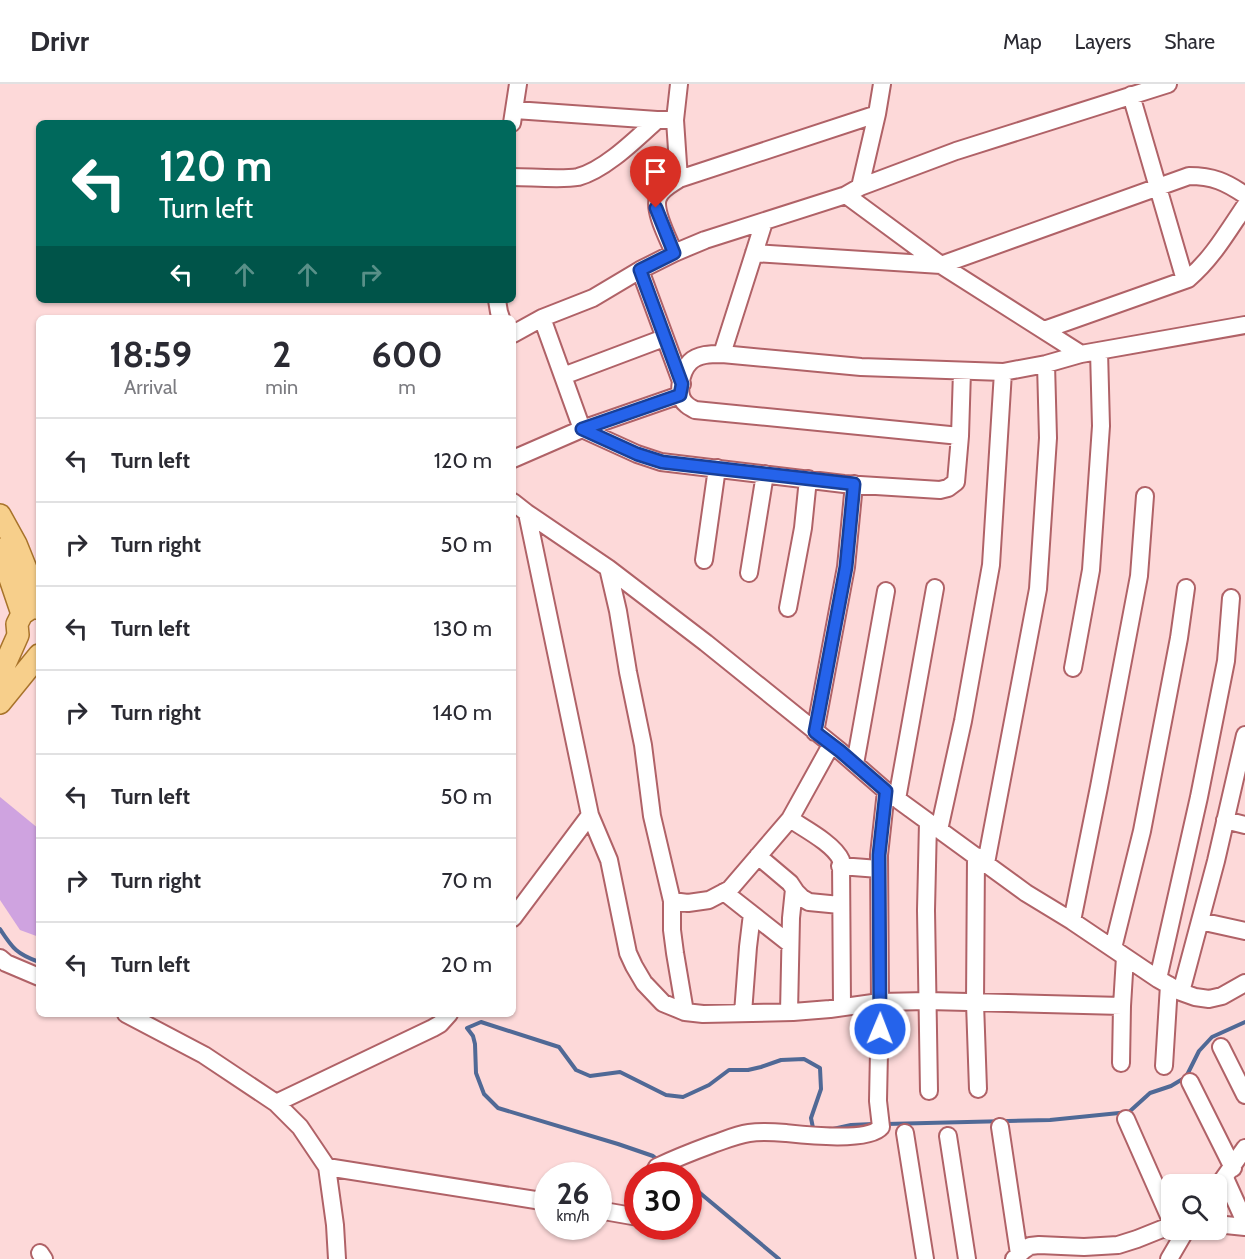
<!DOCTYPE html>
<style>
:root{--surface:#fff;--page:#f7f7f7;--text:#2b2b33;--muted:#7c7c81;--line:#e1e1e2}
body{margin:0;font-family:Cabin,sans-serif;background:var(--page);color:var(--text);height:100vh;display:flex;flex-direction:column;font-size:22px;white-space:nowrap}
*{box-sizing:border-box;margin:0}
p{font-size:20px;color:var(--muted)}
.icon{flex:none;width:33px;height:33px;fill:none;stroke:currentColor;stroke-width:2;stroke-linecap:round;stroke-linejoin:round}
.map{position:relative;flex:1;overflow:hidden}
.sheet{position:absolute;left:36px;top:231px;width:480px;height:702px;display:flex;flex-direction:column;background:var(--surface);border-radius:9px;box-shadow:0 2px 4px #0004}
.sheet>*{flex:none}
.hud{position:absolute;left:36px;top:36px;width:480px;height:183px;border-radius:9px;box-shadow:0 2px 4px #0004;background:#00695c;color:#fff;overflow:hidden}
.fabs{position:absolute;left:1161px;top:1090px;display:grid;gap:12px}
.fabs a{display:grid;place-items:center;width:66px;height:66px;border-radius:9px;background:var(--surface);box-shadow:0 2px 4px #0004;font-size:30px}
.speed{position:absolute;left:534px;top:1078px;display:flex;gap:12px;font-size:30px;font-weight:700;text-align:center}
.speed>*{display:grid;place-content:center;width:78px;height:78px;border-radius:50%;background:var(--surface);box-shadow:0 2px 4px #0004;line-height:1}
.speed small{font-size:15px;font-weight:400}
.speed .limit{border:9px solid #d22;background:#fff;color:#111}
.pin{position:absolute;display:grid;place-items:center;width:51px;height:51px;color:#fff;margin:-62px -26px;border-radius:50% 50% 50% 0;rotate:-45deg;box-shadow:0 0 6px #0007}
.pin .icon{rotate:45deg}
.me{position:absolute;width:66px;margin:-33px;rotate:1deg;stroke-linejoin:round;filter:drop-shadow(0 0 4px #0008)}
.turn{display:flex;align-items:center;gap:21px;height:126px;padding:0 24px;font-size:27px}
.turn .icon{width:78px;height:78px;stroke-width:2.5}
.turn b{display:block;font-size:42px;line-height:51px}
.lanes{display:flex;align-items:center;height:57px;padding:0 24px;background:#0003;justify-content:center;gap:30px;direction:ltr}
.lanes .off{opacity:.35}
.eta{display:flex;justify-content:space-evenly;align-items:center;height:102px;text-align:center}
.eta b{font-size:36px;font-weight:700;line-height:42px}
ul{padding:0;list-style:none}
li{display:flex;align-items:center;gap:18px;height:84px;padding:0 24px;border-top:2px solid var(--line)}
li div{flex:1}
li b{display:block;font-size:22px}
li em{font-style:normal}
header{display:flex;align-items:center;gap:36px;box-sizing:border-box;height:84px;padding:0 30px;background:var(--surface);border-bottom:2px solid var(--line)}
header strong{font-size:28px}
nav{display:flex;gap:33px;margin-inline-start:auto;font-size:21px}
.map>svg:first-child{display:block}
.green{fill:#cfa3e0}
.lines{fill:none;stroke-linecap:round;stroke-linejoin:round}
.stream{stroke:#506996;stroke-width:4}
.minor-casing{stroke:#b06267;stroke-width:20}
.major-casing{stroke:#a8732a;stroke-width:24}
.minor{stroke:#fff;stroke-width:16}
.major{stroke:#f7cf8b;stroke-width:21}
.route-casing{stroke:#184099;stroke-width:15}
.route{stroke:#2563eb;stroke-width:10}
</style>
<header>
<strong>Drivr</strong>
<nav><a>Map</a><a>Layers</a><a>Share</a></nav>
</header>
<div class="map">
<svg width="1245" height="1175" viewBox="0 0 1245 1175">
<rect width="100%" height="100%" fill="#fdd9d9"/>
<path class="green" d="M0,713L39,745V853L20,846L0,816Z"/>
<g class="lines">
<path class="stream" d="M0,845C13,865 17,870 39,878
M886,1040L1050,1036L1129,1028L1150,1009L1171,1002L1186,993L1199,967L1212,953L1245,938
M833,1045L851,1041L873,1040
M658,1076L653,1072L618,1060L498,1024L484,1010L476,989L475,960L473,952L467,944L481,938L559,963L576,986L590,992L620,988L666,1011L683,1013L709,1001L729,986H748L761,983L781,976L804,975L820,984L821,1005L811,1034L813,1044L814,1045
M669,1084L681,1092
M688,1099L779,1175"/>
<defs>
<path id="minor" d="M679,0L675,36L679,95
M1131,11L1185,196
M515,26L657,36H675
M512,39L518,0
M513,93C530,93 562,96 578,93C605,86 636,55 657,36
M860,103L877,30L882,0
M846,111L941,181L1081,270
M674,169C669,156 653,127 658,114C661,105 672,100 679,95L877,30
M754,169L941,181L1189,92C1213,92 1226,98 1245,111
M640,186L682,300
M497,216L499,228L501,234
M542,234L582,345L680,311
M1044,246L1188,195C1212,175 1228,147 1245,122
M513,250L542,234L593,214L640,186L674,169L705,156L846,111L860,103L956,67L1168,0
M722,270L764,138
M962,287L960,352L695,326C692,324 689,323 687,321C675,312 681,287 690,278C698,270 711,270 722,270L861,283L1003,288L1046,280L1081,270L1245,241
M563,292L664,254
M513,375L582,345L637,370L661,378L844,400L940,406L948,404L956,398L960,352
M513,418L527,429L608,484L706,559L840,667L886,707L1026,809L1072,837L1158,895L1181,908L1195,913L1209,915L1222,912L1245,899
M527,429L590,731L609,776L628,869L634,882L644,899L663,919L685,928L703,930L793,928L830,925L880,918L928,917L1122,922L1125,873
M704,476L717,384
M608,484L618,527L628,588L643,661L652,732L672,817L688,819L709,816L730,805L790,735L831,661
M749,489L765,390
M788,524L803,444L808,395
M1073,584L1091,486L1101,342L1099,267
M815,648L846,483L854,400
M855,680L886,507
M897,715L935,504
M790,735C805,745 834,760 841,776L842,922
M1225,736L1245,741
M928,738L926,826L929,1007
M939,746L963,637L991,481L1003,288
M758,772L790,799L796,808L802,814L809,818L840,821
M976,772L975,919L978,1005
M986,779L1038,505L1048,354L1046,280
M840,782L879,785
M724,808L790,860
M672,817V846L675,869L685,928
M513,834L590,731
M1072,837L1099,703L1139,492L1145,412
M1200,837L1245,847
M1113,864L1142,747L1179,554L1186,504
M0,874L6,879L39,893
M1158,895L1199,713L1226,577L1231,514
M1181,908L1216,777L1245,651
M789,928L791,834L794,805
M743,929L748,863L752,830
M126,930L204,971L276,1019L300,1043L327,1083L335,1141L337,1175
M1221,963L1245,1011
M1121,979L1122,922
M1164,982L1169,901
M1190,998L1233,1084
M276,1019L433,944L440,940L449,930
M1126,1035L1172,1139
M1000,1043L1019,1170
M905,1049L925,1175
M948,1052L967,1175
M327,1083L548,1118
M657,1092L655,1087L657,1083C676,1074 694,1067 713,1060C725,1056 736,1051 749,1049C761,1047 774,1048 786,1049C805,1051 869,1058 881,1043L878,1017L880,918L879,771L886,707
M1225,1094L1245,1138
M1216,1105L1245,1064
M598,1126L638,1133
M1216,1140L1245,1143
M40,1169L44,1175
M1014,1175L1024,1166L1030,1162L1039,1161L1084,1163L1118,1161L1137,1155L1172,1141
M1169,1175L1186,1146"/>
<path id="major" d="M0,431L16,460L39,517
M0,465L22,530
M0,602L2,587L18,551L17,540L22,530L31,524H39
M0,619L39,571"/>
</defs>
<use href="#minor" class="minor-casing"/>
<use href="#major" class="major-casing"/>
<use href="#minor" class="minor"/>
<use href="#major" class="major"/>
</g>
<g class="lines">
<defs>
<path id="route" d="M656,124L674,169L640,186L682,300L680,311L582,345L637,370L662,378L854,400L846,483L815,648L840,667L886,707L879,771L880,945"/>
</defs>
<use href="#route" class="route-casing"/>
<use href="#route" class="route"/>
</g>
</svg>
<div class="fabs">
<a><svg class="icon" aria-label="search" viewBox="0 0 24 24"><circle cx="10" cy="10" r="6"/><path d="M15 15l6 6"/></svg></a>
</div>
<div class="speed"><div>26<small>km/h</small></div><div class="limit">30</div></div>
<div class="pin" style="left:656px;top:124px;background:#d93025"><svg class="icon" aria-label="arrive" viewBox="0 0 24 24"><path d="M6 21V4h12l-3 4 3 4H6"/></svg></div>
<svg class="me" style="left:880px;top:945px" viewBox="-20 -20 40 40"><circle r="17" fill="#2563eb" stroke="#fff" stroke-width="3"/><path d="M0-11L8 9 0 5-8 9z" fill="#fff"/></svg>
<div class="hud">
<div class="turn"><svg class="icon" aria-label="left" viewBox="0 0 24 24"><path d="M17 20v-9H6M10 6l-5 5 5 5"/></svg><div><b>120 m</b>Turn left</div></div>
<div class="lanes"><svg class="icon" aria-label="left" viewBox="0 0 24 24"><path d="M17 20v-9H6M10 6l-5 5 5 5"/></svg><svg class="icon off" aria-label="ahead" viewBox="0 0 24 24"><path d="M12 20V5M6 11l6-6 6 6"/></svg><svg class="icon off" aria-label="ahead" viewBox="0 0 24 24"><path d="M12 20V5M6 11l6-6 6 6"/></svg><svg class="icon off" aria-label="right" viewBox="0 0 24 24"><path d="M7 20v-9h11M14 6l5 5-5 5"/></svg></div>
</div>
<section class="sheet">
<div class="eta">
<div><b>18:59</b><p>Arrival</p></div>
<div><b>2</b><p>min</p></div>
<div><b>600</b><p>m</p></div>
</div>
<ul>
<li><svg class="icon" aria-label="left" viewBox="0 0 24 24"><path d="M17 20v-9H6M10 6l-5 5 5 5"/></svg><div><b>Turn left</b></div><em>120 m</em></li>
<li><svg class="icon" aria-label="right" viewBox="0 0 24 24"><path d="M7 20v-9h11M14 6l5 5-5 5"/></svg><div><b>Turn right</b></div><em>50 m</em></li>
<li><svg class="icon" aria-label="left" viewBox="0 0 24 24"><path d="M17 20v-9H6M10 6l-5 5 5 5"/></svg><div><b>Turn left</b></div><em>130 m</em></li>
<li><svg class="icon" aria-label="right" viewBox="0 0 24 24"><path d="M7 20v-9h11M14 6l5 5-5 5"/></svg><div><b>Turn right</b></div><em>140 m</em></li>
<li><svg class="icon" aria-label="left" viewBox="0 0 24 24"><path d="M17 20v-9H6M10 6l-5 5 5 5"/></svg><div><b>Turn left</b></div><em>50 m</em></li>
<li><svg class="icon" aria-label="right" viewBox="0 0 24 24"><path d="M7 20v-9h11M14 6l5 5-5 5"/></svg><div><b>Turn right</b></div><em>70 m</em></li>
<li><svg class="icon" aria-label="left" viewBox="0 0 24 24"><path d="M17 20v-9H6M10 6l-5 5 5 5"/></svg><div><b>Turn left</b></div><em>20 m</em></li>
</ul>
</section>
</div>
